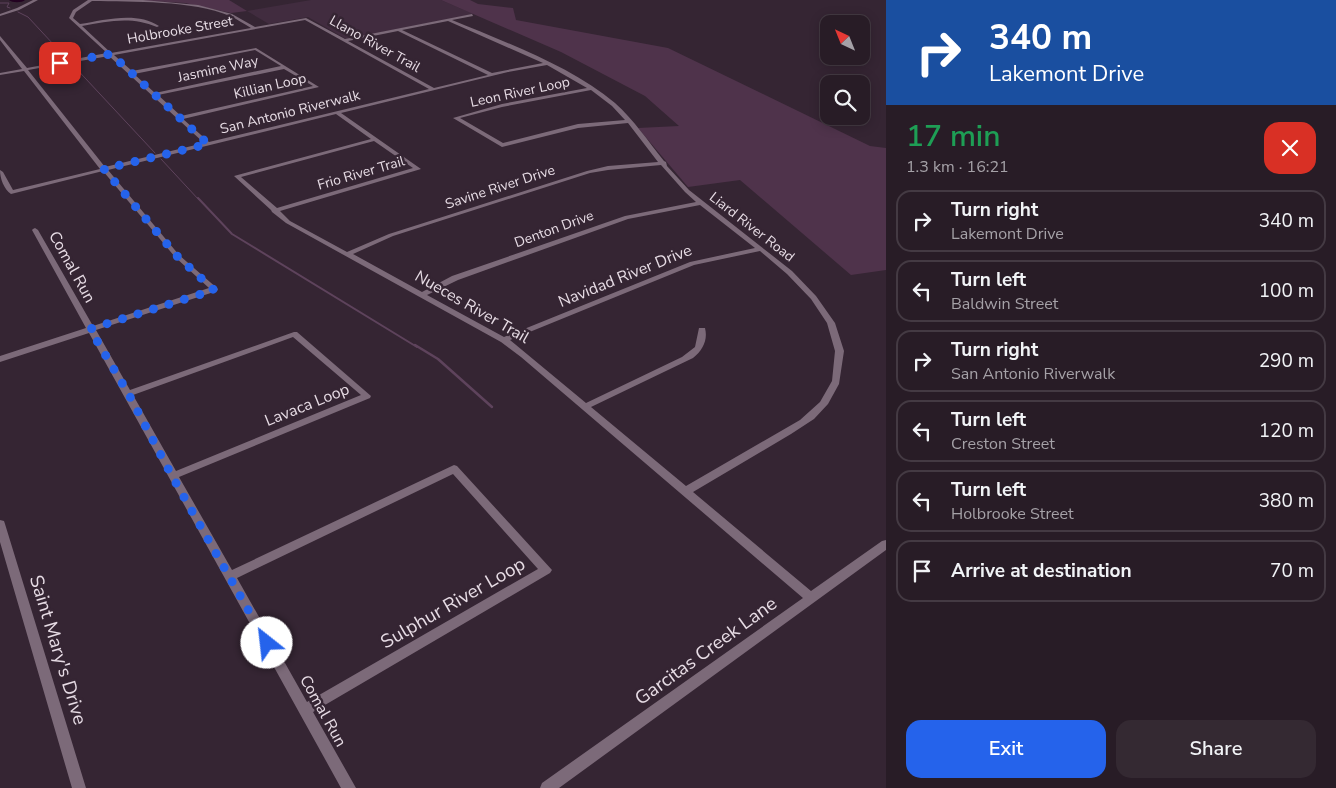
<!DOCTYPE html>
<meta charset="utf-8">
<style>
:root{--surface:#281c26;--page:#342932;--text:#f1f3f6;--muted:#a5a1a7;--line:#443a43;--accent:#2563eb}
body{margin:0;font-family:"Nunito Sans",sans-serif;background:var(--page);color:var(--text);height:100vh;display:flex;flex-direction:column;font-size:19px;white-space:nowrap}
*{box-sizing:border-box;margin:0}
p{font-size:16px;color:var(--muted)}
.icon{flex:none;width:28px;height:28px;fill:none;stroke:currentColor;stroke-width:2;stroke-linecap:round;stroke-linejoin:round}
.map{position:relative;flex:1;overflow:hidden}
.panel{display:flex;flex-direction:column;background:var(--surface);width:450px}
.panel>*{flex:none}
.top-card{background:#1a4fa0;color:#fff;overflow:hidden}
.needle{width:32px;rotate:317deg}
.tools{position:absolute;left:820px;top:15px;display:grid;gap:10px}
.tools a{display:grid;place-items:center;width:50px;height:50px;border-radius:10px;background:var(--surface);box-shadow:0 2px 12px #0003,0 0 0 1px var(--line);font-size:25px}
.pin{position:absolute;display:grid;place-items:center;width:42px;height:42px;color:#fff;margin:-21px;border-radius:10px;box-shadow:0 2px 8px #0006}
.me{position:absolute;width:55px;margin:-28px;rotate:331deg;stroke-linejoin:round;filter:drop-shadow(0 0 4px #0008)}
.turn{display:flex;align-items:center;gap:18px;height:105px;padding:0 20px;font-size:22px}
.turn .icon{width:65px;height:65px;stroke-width:2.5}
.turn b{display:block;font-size:35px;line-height:42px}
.round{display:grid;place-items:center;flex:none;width:52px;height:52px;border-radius:15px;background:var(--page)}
.summary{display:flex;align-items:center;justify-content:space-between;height:85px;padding:0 20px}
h1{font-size:30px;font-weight:600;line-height:38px;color:#1e9e55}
.primary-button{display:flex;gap:10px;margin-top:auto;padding:10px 20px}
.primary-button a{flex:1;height:58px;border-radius:15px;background:var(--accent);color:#fff;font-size:20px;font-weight:600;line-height:58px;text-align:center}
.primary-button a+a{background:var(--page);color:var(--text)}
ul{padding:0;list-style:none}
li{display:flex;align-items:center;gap:15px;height:62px;margin:0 10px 8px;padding:0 10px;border:2px solid var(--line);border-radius:15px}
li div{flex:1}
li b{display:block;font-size:19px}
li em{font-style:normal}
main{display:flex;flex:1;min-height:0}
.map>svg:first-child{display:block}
.built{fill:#412c3f}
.green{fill:#4f334b}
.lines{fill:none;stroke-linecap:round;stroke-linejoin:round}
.stream-far2{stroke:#5e435c;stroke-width:1}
.stream-far1{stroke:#5e435c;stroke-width:2}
.stream{stroke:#5e435c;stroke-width:2.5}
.river{fill:#230221;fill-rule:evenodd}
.minor{fill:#7c6a79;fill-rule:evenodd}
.route{stroke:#2563eb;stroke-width:9;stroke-dasharray:0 16.2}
.labels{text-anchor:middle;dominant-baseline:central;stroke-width:5;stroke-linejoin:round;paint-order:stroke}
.far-street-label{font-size:14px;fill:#e7dce5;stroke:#352533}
.street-label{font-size:16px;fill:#e7dce5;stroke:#352533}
.near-street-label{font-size:19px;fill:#e7dce5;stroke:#352533}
</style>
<main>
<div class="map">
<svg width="886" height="788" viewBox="0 0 886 788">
<rect width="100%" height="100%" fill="#352533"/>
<path class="built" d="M311,0H441L474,14L346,39L308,17L269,24L247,11Z"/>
<path class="green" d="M132,0H229L247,11L231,13L185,3Z
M441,0H470L478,4L513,8L516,20L668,48L870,146L886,148V270L851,275L740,180L688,187L638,128L679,126L645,96L561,52Z"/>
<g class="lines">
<path class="stream-far2" d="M0,3H9L7,7L10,8
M18,12L28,17L67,59
M72,64L155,153
M161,159L199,200"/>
<path class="stream-far1" d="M198,198L232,234L417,347"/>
<path class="stream" d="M415,345L438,359L492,407"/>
<path class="river" d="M9,0H25C22,3 12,3 9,0Z"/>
<path class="minor" d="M33,0H38L19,10L0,16V14L17,8Z
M88,0H143L198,5L232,14L255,27L306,18L345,39L472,14L473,16L452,20C505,42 571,66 615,103C634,120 648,141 664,161L666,162L667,166L689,190L792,271L816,296L835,323L844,351L839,384L828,404L814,419L791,434L693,492L811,591L882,541L886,540V550L559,788H540L542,783L803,598L521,357L501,342L286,223L272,212L271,210L234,176L371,139L336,114L108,170L179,255L218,289L217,291L96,330L130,390L294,332H297L371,396L370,398L179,477L232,570L454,465L457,466L552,570L550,573L313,712L356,788H341L89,333L0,362V356L86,328L32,230L33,229L35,228L38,230L93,326L209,288L175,257L103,171L11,194C4,189 0,179 0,170L3,172L13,190L100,169L24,71L0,75V73L22,69L0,40V36L27,68L107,53L69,18L73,10ZM92,1C133,2 192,0 230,16C237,19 244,24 251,28L111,53L82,26C108,21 132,16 157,27L159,26C137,11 104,20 80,24L73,18L76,12ZM305,20L429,89L209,142L183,119L319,87L256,48L132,71L114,55ZM448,21L543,63L492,73L402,30ZM398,31L488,75L434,88L348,41ZM255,50L281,66L155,93L134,74ZM109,56L204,143L105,167L28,70ZM547,65L587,88L502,104L453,118L502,147L578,128L628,123L658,162L608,166L587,171L389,234L347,252L290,221L280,211L421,169L341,113L508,72ZM284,69L313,86L181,116L158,95ZM591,90L612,106L625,120L578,124L503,143L460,118L502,107ZM374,141L413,168L277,208L241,177ZM661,165L685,192L696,202L625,216L452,276L422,292L353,254L393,236L590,173L608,170ZM700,205L755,248L690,262L504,337L427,295L458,280L628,219ZM760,251L787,274L811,299L827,323L835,351L832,381L820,402L800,420L686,486L591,407L693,358C703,350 708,340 705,328H699L695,347L682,357L586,403L510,340L694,265ZM293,337L361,395L176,471L133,395ZM453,474L538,569L307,702L237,578Z
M0,520L4,521L5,524L86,788H72L0,542Z"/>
</g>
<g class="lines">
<path class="route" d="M60,63L111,54L208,144L104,169L177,256L214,290L90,329L128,393L172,476L267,643"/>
</g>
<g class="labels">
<g class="far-street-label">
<text transform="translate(180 30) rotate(-10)">Holbrooke Street</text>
<text transform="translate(375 44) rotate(29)">Llano River Trail</text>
<text transform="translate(218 69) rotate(-12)">Jasmine Way</text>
<text transform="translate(270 86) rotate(-13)">Killian Loop</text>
<text transform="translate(520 92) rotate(-12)">Leon River Loop</text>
<text transform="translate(290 112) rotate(-14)">San Antonio Riverwalk</text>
<text transform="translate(361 173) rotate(-16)">Frio River Trail</text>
<text transform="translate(500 187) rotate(-18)">Savine River Drive</text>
<text transform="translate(752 227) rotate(38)">Liard River Road</text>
<text transform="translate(554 229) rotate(-20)">Denton Drive</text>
</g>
<g class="street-label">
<text transform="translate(72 267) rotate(61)">Comal Run</text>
<text transform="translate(625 276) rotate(-22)">Navidad River Drive</text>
<text transform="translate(472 307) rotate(30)">Nueces River Trail</text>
<text transform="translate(307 405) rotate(-22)">Lavaca Loop</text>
<text transform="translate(323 711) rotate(61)">Comal Run</text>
</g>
<g class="near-street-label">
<text transform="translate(453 603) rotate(-30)">Sulphur River Loop</text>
<text transform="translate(58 650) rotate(73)">Saint Mary's Drive</text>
<text transform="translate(706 651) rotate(-36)">Garcitas Creek Lane</text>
</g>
</g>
</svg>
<div class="tools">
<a><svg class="needle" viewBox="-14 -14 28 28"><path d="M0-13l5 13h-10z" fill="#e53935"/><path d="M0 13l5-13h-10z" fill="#a5a1a7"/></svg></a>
<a><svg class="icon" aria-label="search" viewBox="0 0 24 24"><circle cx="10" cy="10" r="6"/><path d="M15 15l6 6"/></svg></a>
</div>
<div class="pin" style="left:60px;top:63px;background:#d93025"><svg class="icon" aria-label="arrive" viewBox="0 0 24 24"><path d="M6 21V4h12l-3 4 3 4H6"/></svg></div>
<svg class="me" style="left:267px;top:643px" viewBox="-20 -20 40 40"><circle r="19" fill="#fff"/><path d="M0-13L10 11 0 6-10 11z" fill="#2563eb"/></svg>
</div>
<section class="panel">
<div class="top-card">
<div class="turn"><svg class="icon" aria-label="right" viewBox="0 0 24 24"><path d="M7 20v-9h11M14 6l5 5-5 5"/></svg><div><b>340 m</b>Lakemont Drive</div></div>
</div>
<div class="summary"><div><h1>17 min</h1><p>1.3 km · 16:21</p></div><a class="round" style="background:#d93025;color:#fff"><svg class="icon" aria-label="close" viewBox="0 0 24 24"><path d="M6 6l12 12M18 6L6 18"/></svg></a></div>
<ul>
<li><svg class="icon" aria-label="right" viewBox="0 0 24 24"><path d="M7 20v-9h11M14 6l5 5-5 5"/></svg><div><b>Turn right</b><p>Lakemont Drive</p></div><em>340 m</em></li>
<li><svg class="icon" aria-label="left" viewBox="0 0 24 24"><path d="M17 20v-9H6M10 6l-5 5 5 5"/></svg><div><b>Turn left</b><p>Baldwin Street</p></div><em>100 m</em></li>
<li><svg class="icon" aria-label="right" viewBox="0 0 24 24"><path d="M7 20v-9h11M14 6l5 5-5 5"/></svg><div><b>Turn right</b><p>San Antonio Riverwalk</p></div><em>290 m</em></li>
<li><svg class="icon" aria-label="left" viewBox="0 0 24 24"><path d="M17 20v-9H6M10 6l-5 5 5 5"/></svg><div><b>Turn left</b><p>Creston Street</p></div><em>120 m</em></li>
<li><svg class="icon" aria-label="left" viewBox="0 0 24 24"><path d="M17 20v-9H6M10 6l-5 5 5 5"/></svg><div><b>Turn left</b><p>Holbrooke Street</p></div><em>380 m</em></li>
<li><svg class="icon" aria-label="arrive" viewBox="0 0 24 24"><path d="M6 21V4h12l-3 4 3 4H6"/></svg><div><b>Arrive at destination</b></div><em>70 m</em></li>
</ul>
<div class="primary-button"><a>Exit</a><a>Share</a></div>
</section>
</main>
